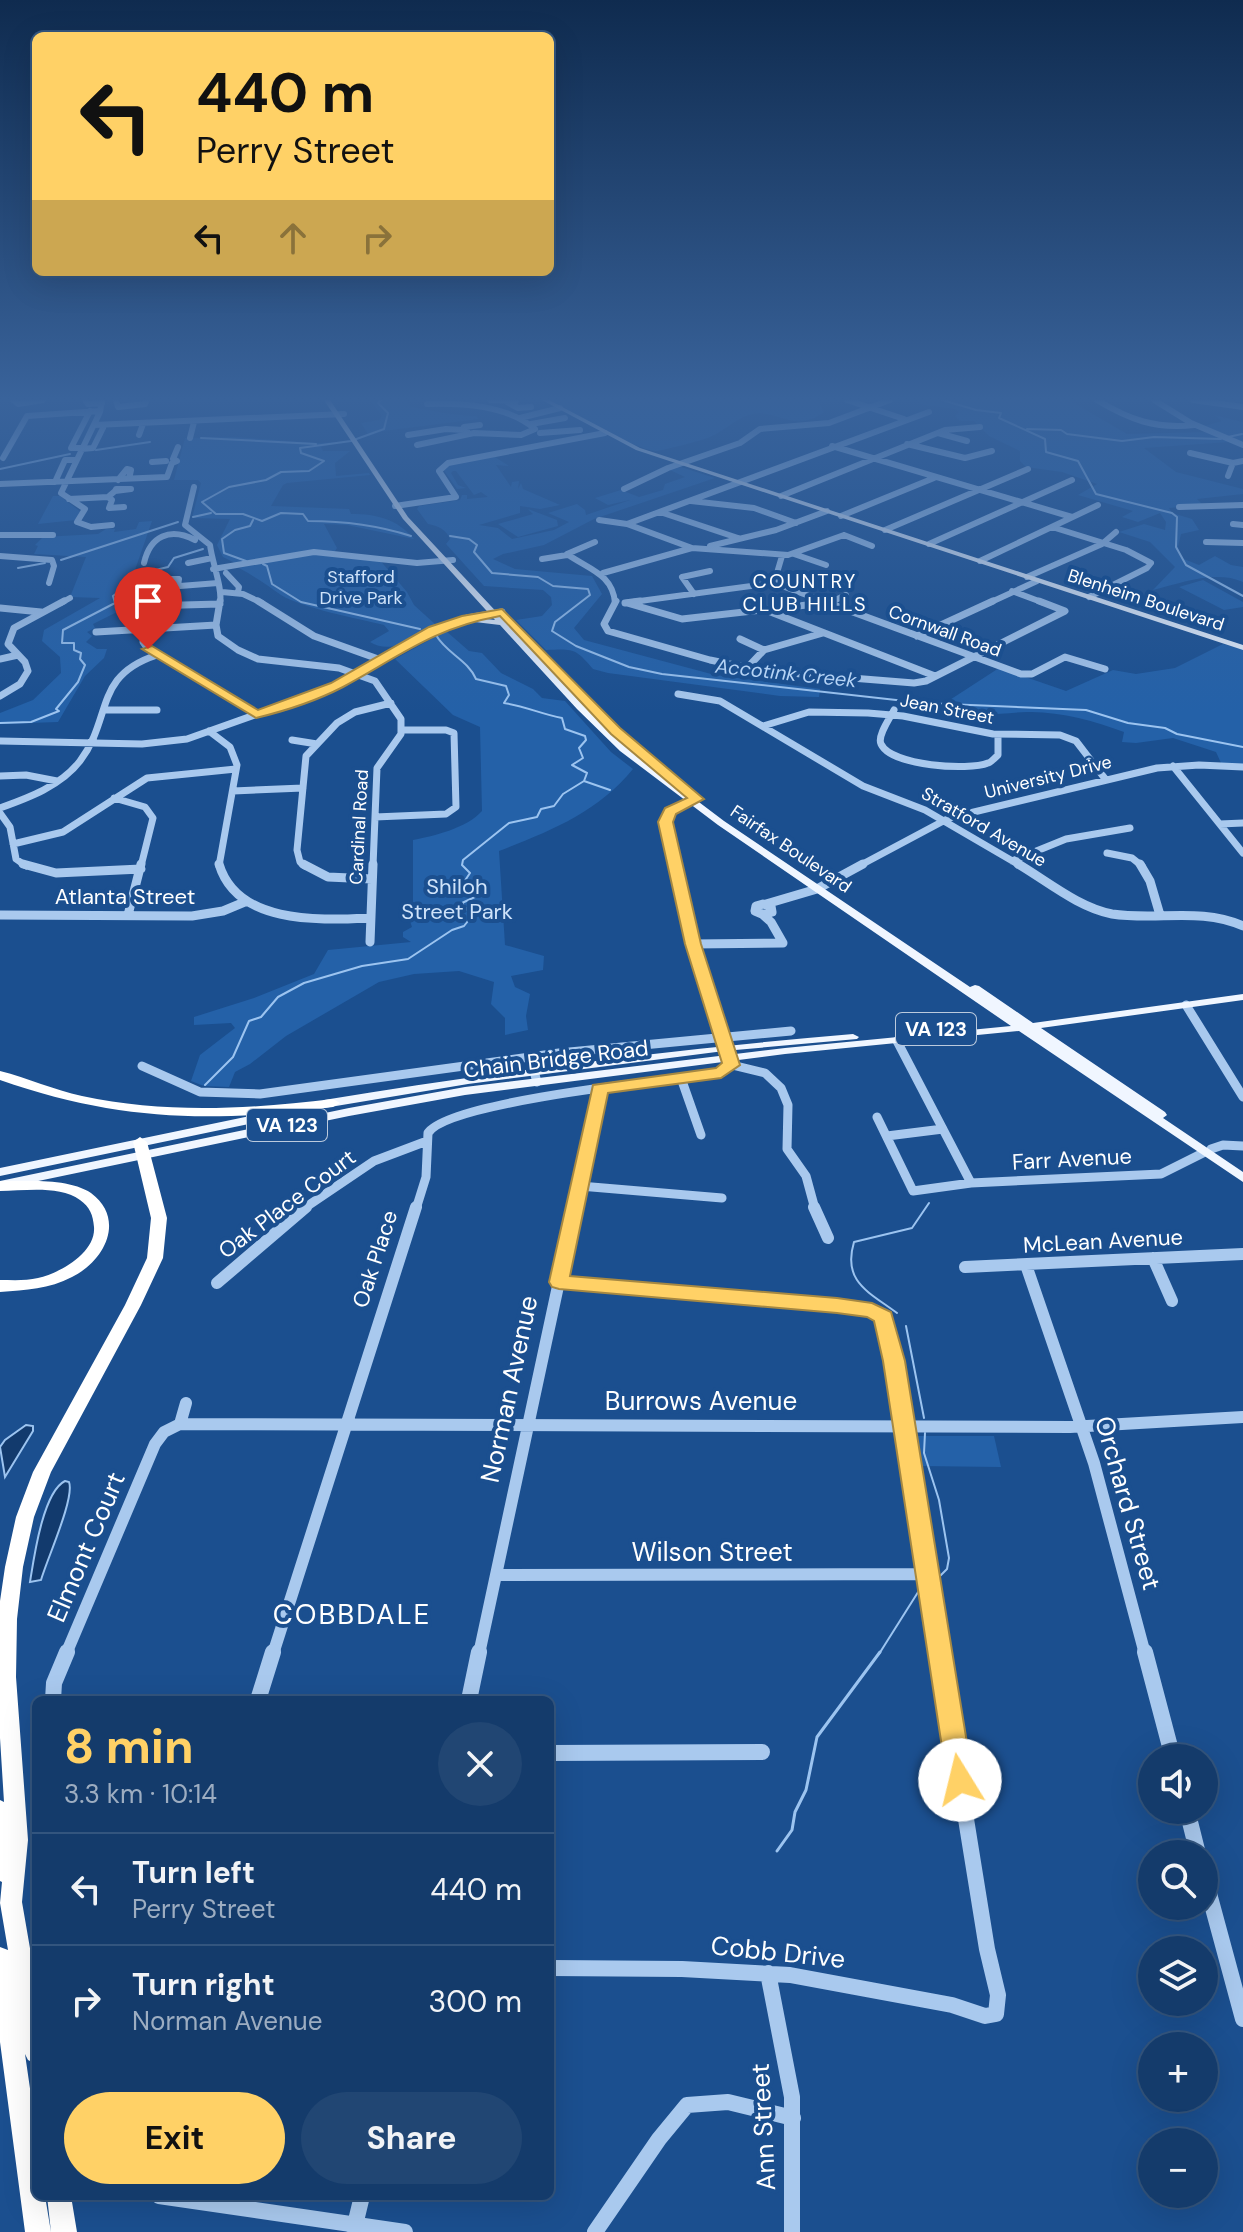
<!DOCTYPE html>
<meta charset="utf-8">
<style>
:root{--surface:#143b6b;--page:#214673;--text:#f1f3f6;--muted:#9dadc1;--line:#33557e;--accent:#ffd166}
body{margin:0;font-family:"DM Sans",sans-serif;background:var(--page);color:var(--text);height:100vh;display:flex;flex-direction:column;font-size:30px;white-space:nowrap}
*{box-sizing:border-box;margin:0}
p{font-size:26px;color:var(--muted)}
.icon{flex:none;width:44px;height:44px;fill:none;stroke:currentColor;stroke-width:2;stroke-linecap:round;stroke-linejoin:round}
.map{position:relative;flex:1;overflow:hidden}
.side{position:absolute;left:32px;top:1696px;width:522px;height:504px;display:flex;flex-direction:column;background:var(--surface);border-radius:12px;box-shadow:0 8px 32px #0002,0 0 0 2px var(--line)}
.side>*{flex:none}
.hud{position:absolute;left:32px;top:32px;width:522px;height:244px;border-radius:12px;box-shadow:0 8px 32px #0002,0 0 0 2px var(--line);background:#ffd166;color:#111;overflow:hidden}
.controls{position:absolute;left:1138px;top:1744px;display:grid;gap:16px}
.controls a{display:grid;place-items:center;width:80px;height:80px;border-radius:50%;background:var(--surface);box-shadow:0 8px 32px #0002,0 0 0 2px var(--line);font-size:40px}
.pin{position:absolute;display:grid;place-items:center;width:68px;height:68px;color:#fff;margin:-82px -34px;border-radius:50% 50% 50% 0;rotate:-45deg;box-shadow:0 0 8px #0007}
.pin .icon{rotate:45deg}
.me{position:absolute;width:88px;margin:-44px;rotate:351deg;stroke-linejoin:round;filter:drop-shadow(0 0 6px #0008)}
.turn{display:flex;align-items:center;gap:28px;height:168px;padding:0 32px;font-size:36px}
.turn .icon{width:104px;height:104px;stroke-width:2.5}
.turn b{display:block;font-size:56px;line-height:68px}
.lanes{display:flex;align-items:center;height:76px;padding:0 32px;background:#0003;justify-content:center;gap:40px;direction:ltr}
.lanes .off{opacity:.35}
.round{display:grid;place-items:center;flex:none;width:84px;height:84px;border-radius:42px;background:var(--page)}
.overview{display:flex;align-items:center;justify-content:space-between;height:136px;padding:0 32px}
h1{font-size:48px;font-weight:700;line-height:60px;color:var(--accent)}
.button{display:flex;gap:16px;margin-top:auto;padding:16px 32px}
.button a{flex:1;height:92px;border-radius:48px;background:var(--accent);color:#111;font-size:32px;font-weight:700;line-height:92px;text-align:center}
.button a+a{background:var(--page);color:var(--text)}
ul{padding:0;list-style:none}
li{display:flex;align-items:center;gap:24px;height:112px;padding:0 32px;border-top:2px solid var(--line)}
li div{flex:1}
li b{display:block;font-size:30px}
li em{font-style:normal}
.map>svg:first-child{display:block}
.green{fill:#2461a8}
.water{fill:#123a6d;stroke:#9cc4f0;stroke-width:2}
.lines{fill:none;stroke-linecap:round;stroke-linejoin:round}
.stream-far1{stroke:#9cc4f0;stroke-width:2}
.stream{stroke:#9cc4f0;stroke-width:3}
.minor-far4{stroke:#a9c9ee;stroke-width:6}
.minor-far3{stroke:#a9c9ee;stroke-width:7}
.minor-far2{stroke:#a9c9ee;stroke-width:9}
.minor-far1{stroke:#a9c9ee;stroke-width:12}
.minor{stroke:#a9c9ee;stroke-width:16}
.major{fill:#f0f6ff;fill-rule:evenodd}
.highway{fill:#fff;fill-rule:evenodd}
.route{fill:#ffd166;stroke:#a68842;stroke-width:2}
.labels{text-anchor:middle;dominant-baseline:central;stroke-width:8;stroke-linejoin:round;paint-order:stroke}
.far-park-label{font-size:18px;fill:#cfe3fa;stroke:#1b4f8f}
.far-street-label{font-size:18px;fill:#fff;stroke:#1b4f8f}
.far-neighbourhood-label{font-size:20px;letter-spacing:2px;fill:#fff;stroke:#1b4f8f}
.far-water-label{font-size:20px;font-style:italic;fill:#b5d3f5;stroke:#1b4f8f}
.shield{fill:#1b4f8f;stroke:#bbcadd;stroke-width:2}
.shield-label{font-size:20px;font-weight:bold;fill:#fff}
.park-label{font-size:22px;fill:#cfe3fa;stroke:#1b4f8f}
.street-label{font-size:22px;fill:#fff;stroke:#1b4f8f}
.near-street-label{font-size:26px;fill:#fff;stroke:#1b4f8f}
.near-neighbourhood-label{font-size:28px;letter-spacing:2px;fill:#fff;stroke:#1b4f8f}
</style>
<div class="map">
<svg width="1243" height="2232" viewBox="0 0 1243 2232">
<rect width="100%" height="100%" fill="#1b4f8f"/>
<path class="green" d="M374,400H406L411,407C435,411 450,415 476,416L479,419L383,431L369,436L361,423L379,420L382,416L371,401Z
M550,400H818L824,412C795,434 778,409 753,414C735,418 726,430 710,437C704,440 661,451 656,451C632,449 574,412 550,400Z
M920,400H1069L1127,434L1209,432L1201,427L1222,421L1214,415L1243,422V441L1144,448L1176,472L1243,489V494L1197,499L1203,505L1169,508L1172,513L1192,519L1199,530L1181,534L1178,547L1181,558L1199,565L1215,556L1231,565L1243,567V582C1215,570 1182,583 1153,590L1175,567L1150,542L1119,532L1144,524L1165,530L1166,522L1160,513L1138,522L1122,517L1133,511L1078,495L1097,484L1062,472L1026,467L1020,461V451L989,436L974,421H960L955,416L959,412L955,409L918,404Z
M233,437L318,443L341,442L321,447L323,451H350L335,463L336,476L369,473L370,475L287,483L283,485L271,506L349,509L351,514C377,514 397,519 414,539L347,525L324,524L337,548L335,551H322L378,558L407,592L414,605L436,625C412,636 394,656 370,642L389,631L384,625C359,619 302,608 281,595C267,585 254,576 239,568L318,551L235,563L223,557L217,545L230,519L192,518L201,483L198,480H174L185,438Z
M495,457L509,466L496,465L511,487L512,482L519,481L518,489L521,483L523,489L560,505L540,509L520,506V513L479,525L498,528L512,539L554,530L569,522L548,513L577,504L585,510L586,515L630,500L608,505L595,498L621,490L639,497L663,490L665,484L685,477L670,470L681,467L715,478L594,519L544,545L503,554L493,559L515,569L592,576L602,594L574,628L584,640L715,675L820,689L819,697L780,696L608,673L593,669C575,648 574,649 546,650L516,620L542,616L552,605L551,597L543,590L484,586L446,544L450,539C446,529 438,526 428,524L417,509L419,506L460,500L462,495H467V499L488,497L481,492L474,495L456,471H453L451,473L458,485L466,488L457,489L443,469L452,463Z
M53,496H60L81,512L76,520L38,524Z
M528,509L557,520L558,526L518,537L498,524L533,514Z
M152,521L121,610L93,624L95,628L87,632L92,636L86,642L97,649H107L104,658L85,676L58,722L0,724V713L33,700L61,673L60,657L42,641L44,630L100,598L70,597L86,557L34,554L38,546L35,545L43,537L98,534L106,529H115L114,532L136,529L139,522Z
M1203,580L1243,602V607L1224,610L1179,587Z
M446,631L469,651L482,653L501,673L533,689L542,698L565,701L611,752L633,769C597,813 550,831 499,851L505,945L544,956L543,970L511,976L515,987L530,994L526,1016L528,1030L505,1035V1018L491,1004L494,982L459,971L414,974L379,982L286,1036L250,1064L235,1072L229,1087L204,1086L191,1081L200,1055L235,1028L231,1023L194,1025V1017L254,998L314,974L328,950L411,942L403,937V932L412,927L407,912L413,901V840C434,836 467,828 482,811L480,727L453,715L395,659Z
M1223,644L1243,649V765L1221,763L1216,752L1173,738L1136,743L1122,742L1124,732C1095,721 1058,711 1027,712C996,713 971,720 942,705L999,668L1066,691L1113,670L1136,674L1175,668Z
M914,1436H994L1001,1467L920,1466Z"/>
<path class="water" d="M26,1425L33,1426V1431L5,1477L0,1447L5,1440Z
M65,1481L69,1482C75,1498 47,1559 41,1580L30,1582C34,1557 43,1492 65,1481Z"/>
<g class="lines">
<path class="stream-far1" d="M382,400L378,403L388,413L384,429L351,441L300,448L301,453L324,461L309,471L281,472L266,480L229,487L202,502L216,514H243L262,521L281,513L303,514L308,521C343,521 377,525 411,536
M942,400L976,410L1001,413L999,418L1045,439L1046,452L1078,461L1096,494L1172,513L1177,517L1176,547L1186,565L1243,596
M1027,429L1061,430L1067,434L1122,441L1154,437L1221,439
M1228,437L1242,434
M201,438L316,444
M96,450L150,442
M0,469L70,454
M193,517L211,513
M450,536L469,539L477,545L474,552L492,573L538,577L553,586L588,589L590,595L555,622L552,631L576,646L629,667L662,674L923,703L1086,710L1128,723L1165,728L1177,734L1243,747
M61,560L178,522
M246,561L224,553L222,539L235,530L250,526L253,520
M263,564L267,566L272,584L301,602L420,629
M18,568L45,563
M436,635C446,653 468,660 476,679L506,686L509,695L504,703C525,706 541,714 562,718L565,729L585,736L586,740L579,748L583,758L572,765L587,773L584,781L610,790
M0,723L31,722L59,711L56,709L78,682L85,665L80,659L81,653L74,650V643H62L63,630L115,603L113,596L121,590L118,588L124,584L126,577L168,567L174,558L203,549
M205,1085L233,1057L249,1021L261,1017L278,997L304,983L362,966L408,959L452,930L464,926L472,916L462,903L477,896L478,891L462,885L470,873L462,865L463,860L509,823L537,817L541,809L554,806L563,794L584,781
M897,1313C869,1292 842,1282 854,1242L912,1228L929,1203
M906,1326L924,1418
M925,1433L924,1453L939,1500L949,1558L947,1569L937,1579
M879,1654L920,1589"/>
<path class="stream" d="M777,1851L792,1830L795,1812L806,1790L817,1737L880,1652"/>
<path class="minor-far4" d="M13,400L18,404L43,400
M85,400L88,404L102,403
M102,400L100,412L61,493L85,509L77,522L91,527L112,525
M116,400L118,407L145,404L147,400
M490,400L516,401
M847,400L904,419
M1097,400C1130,420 1155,429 1194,425
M1154,400L1191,423L1243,445
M1193,400L1243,407
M507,402L518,408L531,407
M520,418L560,408
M531,424L565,418
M94,425L344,414
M468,433L464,427L480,425
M540,433L580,430
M938,433L967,441
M139,435L143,424
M408,435L446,429L464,430
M190,438L194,422
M907,444L965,458L992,451
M417,445L474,433L521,435L535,429C507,405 462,403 427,404
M832,446L1072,517
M82,448H71L90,411
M81,449L93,448L103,428
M1190,453L1233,463
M3,458L27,416L100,411
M152,462L166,461
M1228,476L1233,463L1243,461
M118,480L127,469L131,470L129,479
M55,482L65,460H76
M0,484L167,477L172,463L177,461L173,459L178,447
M194,487L185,525L210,545C212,562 223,589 220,603
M116,489H131L115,491Z
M624,489L668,468L740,443L760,429L829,423L890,400
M781,496L945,430L980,427
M108,497L115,491
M69,499L108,497L112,500L109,508L124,507
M691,501L754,508L796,523
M395,506L456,497L439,471L448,463L605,433
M1179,507L1243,505
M660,512L738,538
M841,516L934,478
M599,520L627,524L692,548
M627,524L929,412
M1233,524L1243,525
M1052,527L1126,550L1151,563L1147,568L1089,597
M885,530L1028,469
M0,535H53
M844,535L872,546
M595,542L567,554C588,569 613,574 615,603
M1206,542L1243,543
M929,544L1072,480
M710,546L776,530L827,511
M794,554L826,565
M0,556L52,560L54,566L49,583
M542,559L567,555
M980,561L1098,505
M144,563C150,536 170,527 195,540
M188,563L212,558
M213,569L314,552L417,563L453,560
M226,573L239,587L238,592
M603,573L692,548L788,555L844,535
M1027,577L1102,544L1116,532
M774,583L828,603
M774,583L782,556
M178,585L179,579H163L159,584L180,586L218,583
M1012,591L1044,603
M222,592L243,594L262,603
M694,594L682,577L710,571
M61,603L70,598
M625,603L774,583
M829,603L846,595
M989,603L1037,581"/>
<path class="minor-far3" d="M220,601L216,625L218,636L238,650L258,659L339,668L375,681L401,719V734L377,768L373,866
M258,601L314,636L381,660
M616,601L604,624L608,631L710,660L764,671L914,683L926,681L1065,611L1039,601
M823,601L1021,674H1032L1065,657L1105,669
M625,603L640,601
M627,603L682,619L825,603
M829,603L833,601
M146,606L220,604
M0,608L41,612
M768,611L935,676
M145,629L143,642L148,649L256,714
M96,632L216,625
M917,636L993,601
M740,639L764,650
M0,659L18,655
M747,668L764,650L823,633
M678,694L720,701L863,786L925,810L1021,866
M0,696L20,684L28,671L25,662L8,644L14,628L64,601
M104,710H157
M894,710C890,718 877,736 881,744C891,766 969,771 988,763C990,763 997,756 998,755V735
M763,726L809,712L868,713L903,716L993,734L1060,735L1076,741L1106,780
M209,731L230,747L237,765L219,866
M292,740L317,744
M0,741L142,744L187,739L336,686L433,630L467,618L502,612
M1173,766L1243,853
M0,776L26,775L57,781
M233,791L303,788
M114,798L145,807L153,818L141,866
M0,808C28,798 61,786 80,761C113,717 93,676 157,655
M0,813L10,827L16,859L26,866
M375,817L446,814L456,807L454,733L446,730H403
M1220,824L1243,823
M13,844L63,832L147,778L236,769
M1107,853L1132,858L1142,866
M1012,861L1066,839L1130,828
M305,866L300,862L297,850L306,756L337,723L355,712L391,703
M676,866L666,822L671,810L697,799
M859,866L949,818L1157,768L1199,765L1243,767"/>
<path class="minor-far2" d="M23,864L56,873L141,869
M219,864C237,925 320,920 371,918
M303,864L328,877L372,879
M675,864L694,949L718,1019L722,1043L732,1065
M1018,864C1047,881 1079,908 1112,914C1157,921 1200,907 1243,926
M1140,864L1150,881L1160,915
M763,904L771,906L772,912L762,914L755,911L756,906Z
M766,904L817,889L863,864
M0,915L192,916L223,911L247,901
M128,915L141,864
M370,942L373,864
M693,944L783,943L771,922L762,914
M1186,1005L1243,1097
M897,1041L971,1183
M530,1057L537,1082
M732,1065L765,1073L781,1088L788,1105L787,1149L806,1176L815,1209
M142,1066L200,1092L260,1094L559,1053L791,1031
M681,1078L701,1135
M877,1117L913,1191L971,1183L1161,1174L1203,1153
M887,1136L943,1129
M1211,1149L1223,1145L1243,1146
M580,1186L722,1198
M303,1209L374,1161L427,1141
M416,1209L426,1177L428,1133C448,1101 674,1079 721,1073L732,1065
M574,1209L600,1089"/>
<path class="minor-far1" d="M814,1207L828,1238
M1153,1258L1172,1301
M1026,1265L1094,1463L1145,1654
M965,1267L1243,1254
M559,1282L837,1305L872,1311L886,1321L940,1654
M217,1283L306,1207
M180,1424L186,1403
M497,1575L927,1574
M66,1654L155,1444L164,1432L180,1424L1070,1427L1243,1417
M273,1654L416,1207
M479,1654L575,1207"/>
<path class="minor" d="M1145,1652L1173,1758
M53,1700L54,1683L67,1652
M258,1700L273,1652
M469,1700L479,1652
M550,1753L762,1752
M1187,1810L1198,1854
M1204,1875L1243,2019
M550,1968L682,1969L790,1975L952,2005L985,2016L996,2014L998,1995L987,1949L939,1652
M768,1973L792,2097V2232
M159,2196L405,2232
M354,2229L362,2196
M595,2232L659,2139L687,2105L728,2102L793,2118"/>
<path class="major" d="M324,400H330L408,517L583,705L626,747L724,821L970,987L975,985L979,986L1033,1023L1243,994V1000L1041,1028L1165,1112L1167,1115L1163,1118L1243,1172V1182L1019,1031L785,1054L465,1095L349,1116L0,1189V1181L349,1108L465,1087L785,1048L1011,1026L718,825L620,751L577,709L500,625L475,622V618H478L495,620L403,519Z
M542,400H549L640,448L1243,645V650L636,450Z
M537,650H543L621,732V736H615L537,654Z
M853,1034L859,1037L857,1039L724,1051L468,1084L324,1108L318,1104L324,1100C500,1071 676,1049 853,1034Z
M298,1106L302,1107L304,1110L302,1113L0,1176V1168Z"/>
<path class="highway" d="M0,1071C28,1078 54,1090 82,1096C165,1114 249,1109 333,1099L340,1103L333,1107C210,1123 118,1121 0,1080Z
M140,1137L147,1142L167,1218L163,1258L141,1305L51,1472L34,1517L23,1567L17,1619L16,1677L28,1840L22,1902L36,1983V2064L28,2060L25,2054L36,2130V2196H45L51,2232H25L0,2042V1947L8,1950L0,1903L2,1882L0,1881V1800L4,1802L0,1738V1601L5,1567L16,1517L33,1472L125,1305L147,1258L151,1218L133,1142Z
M0,1181C26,1181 69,1178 91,1193C126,1219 105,1261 72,1277C49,1289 26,1290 0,1292V1280C12,1280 26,1281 38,1278C60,1273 96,1253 94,1227C93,1215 90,1207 80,1200C59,1185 24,1191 0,1191Z
M47,2196H71L77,2232H51Z"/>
</g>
<linearGradient id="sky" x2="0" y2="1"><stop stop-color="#0f2b4f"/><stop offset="0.56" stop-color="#39639b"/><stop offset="1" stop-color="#39639b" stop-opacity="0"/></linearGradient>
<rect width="1243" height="712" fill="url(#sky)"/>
<path class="route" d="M502,609L620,728L704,799L676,814L673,822L701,944L740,1065L721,1078L608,1093L570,1276L837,1298L872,1303L891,1312L905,1361L973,1780L970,1789L960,1793L950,1789L947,1780L883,1361L874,1321L867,1317L837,1313L559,1289L552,1287L549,1282L593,1085L716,1068L722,1063L685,944L658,822L665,808L687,798L611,734L500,616C434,628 400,656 343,687C318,700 285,711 256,718L142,649L152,646L258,710L331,683L429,627L462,616Z"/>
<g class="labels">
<g class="far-park-label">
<text x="361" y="577">Stafford<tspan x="361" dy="21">Drive Park</tspan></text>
</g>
<g class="far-street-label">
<text transform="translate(1146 600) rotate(18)">Blenheim Boulevard</text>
<text transform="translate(945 631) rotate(20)">Cornwall Road</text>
<text transform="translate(947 709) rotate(11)">Jean Street</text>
<text transform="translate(1048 777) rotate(-14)">University Drive</text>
<text transform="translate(359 827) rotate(-87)">Cardinal Road</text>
<text transform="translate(984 827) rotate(30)">Stratford Avenue</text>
<text transform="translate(791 849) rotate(34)">Fairfax Boulevard</text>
</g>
<g class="far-neighbourhood-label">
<text x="805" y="581">COUNTRY<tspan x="805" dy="23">CLUB HILLS</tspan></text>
</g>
<g class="far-water-label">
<text transform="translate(786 673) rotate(6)">Accotink Creek</text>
</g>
<g class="shield">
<rect x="896" y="1013" width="80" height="32" rx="6"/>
<rect x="247" y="1109" width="80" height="32" rx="6"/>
</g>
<g class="shield-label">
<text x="936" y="1029">VA 123</text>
<text x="287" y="1125">VA 123</text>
</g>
<g class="park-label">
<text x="457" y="886">Shiloh<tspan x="457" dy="25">Street Park</tspan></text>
</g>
<g class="street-label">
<text x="125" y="896">Atlanta Street</text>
<text transform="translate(556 1059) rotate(-7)">Chain Bridge Road</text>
<text transform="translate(1072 1159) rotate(-3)">Farr Avenue</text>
<text transform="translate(287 1204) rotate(-37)">Oak Place Court</text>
<text transform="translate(1103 1241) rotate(-3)">McLean Avenue</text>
<text transform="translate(375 1259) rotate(-72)">Oak Place</text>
</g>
<g class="near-street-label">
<text transform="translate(509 1389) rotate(-78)">Norman Avenue</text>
<text x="701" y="1401">Burrows Avenue</text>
<text transform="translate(1128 1503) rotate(74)">Orchard Street</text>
<text transform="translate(86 1547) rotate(-67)">Elmont Court</text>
<text x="712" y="1552">Wilson Street</text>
<text transform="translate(778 1952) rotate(6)">Cobb Drive</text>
<text transform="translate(763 2127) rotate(-93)">Ann Street</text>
</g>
<g class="near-neighbourhood-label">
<text x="352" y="1614">COBBDALE</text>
</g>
</g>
</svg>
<div class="controls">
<a><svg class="icon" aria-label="sound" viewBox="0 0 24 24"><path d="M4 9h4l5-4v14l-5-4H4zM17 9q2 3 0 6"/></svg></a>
<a><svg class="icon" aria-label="search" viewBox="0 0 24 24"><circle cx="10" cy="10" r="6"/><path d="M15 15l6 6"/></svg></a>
<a><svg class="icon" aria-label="layers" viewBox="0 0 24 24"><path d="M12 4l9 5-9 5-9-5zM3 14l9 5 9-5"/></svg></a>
<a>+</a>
<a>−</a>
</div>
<div class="pin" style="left:148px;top:649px;background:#d93025"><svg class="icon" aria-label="arrive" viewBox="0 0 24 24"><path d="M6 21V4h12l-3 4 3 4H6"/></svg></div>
<svg class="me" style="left:960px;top:1780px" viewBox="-20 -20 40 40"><circle r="19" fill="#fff"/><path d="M0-13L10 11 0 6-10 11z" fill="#ffd166"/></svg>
<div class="hud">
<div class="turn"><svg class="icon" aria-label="left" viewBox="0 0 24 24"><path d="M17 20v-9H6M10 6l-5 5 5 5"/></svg><div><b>440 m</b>Perry Street</div></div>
<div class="lanes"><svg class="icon" aria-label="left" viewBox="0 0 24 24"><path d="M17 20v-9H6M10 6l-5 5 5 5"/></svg><svg class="icon off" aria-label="ahead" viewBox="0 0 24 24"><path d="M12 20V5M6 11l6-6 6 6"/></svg><svg class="icon off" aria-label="right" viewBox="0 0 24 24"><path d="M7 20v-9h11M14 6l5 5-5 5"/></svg></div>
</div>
<section class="side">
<div class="overview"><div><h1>8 min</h1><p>3.3 km · 10:14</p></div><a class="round"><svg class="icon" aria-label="close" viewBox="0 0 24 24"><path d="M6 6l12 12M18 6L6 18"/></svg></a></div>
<ul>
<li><svg class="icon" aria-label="left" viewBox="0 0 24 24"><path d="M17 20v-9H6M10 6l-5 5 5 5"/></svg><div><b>Turn left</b><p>Perry Street</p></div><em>440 m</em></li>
<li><svg class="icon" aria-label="right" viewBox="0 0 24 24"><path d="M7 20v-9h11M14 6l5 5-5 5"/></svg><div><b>Turn right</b><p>Norman Avenue</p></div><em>300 m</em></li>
</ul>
<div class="button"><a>Exit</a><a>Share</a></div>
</section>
</div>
